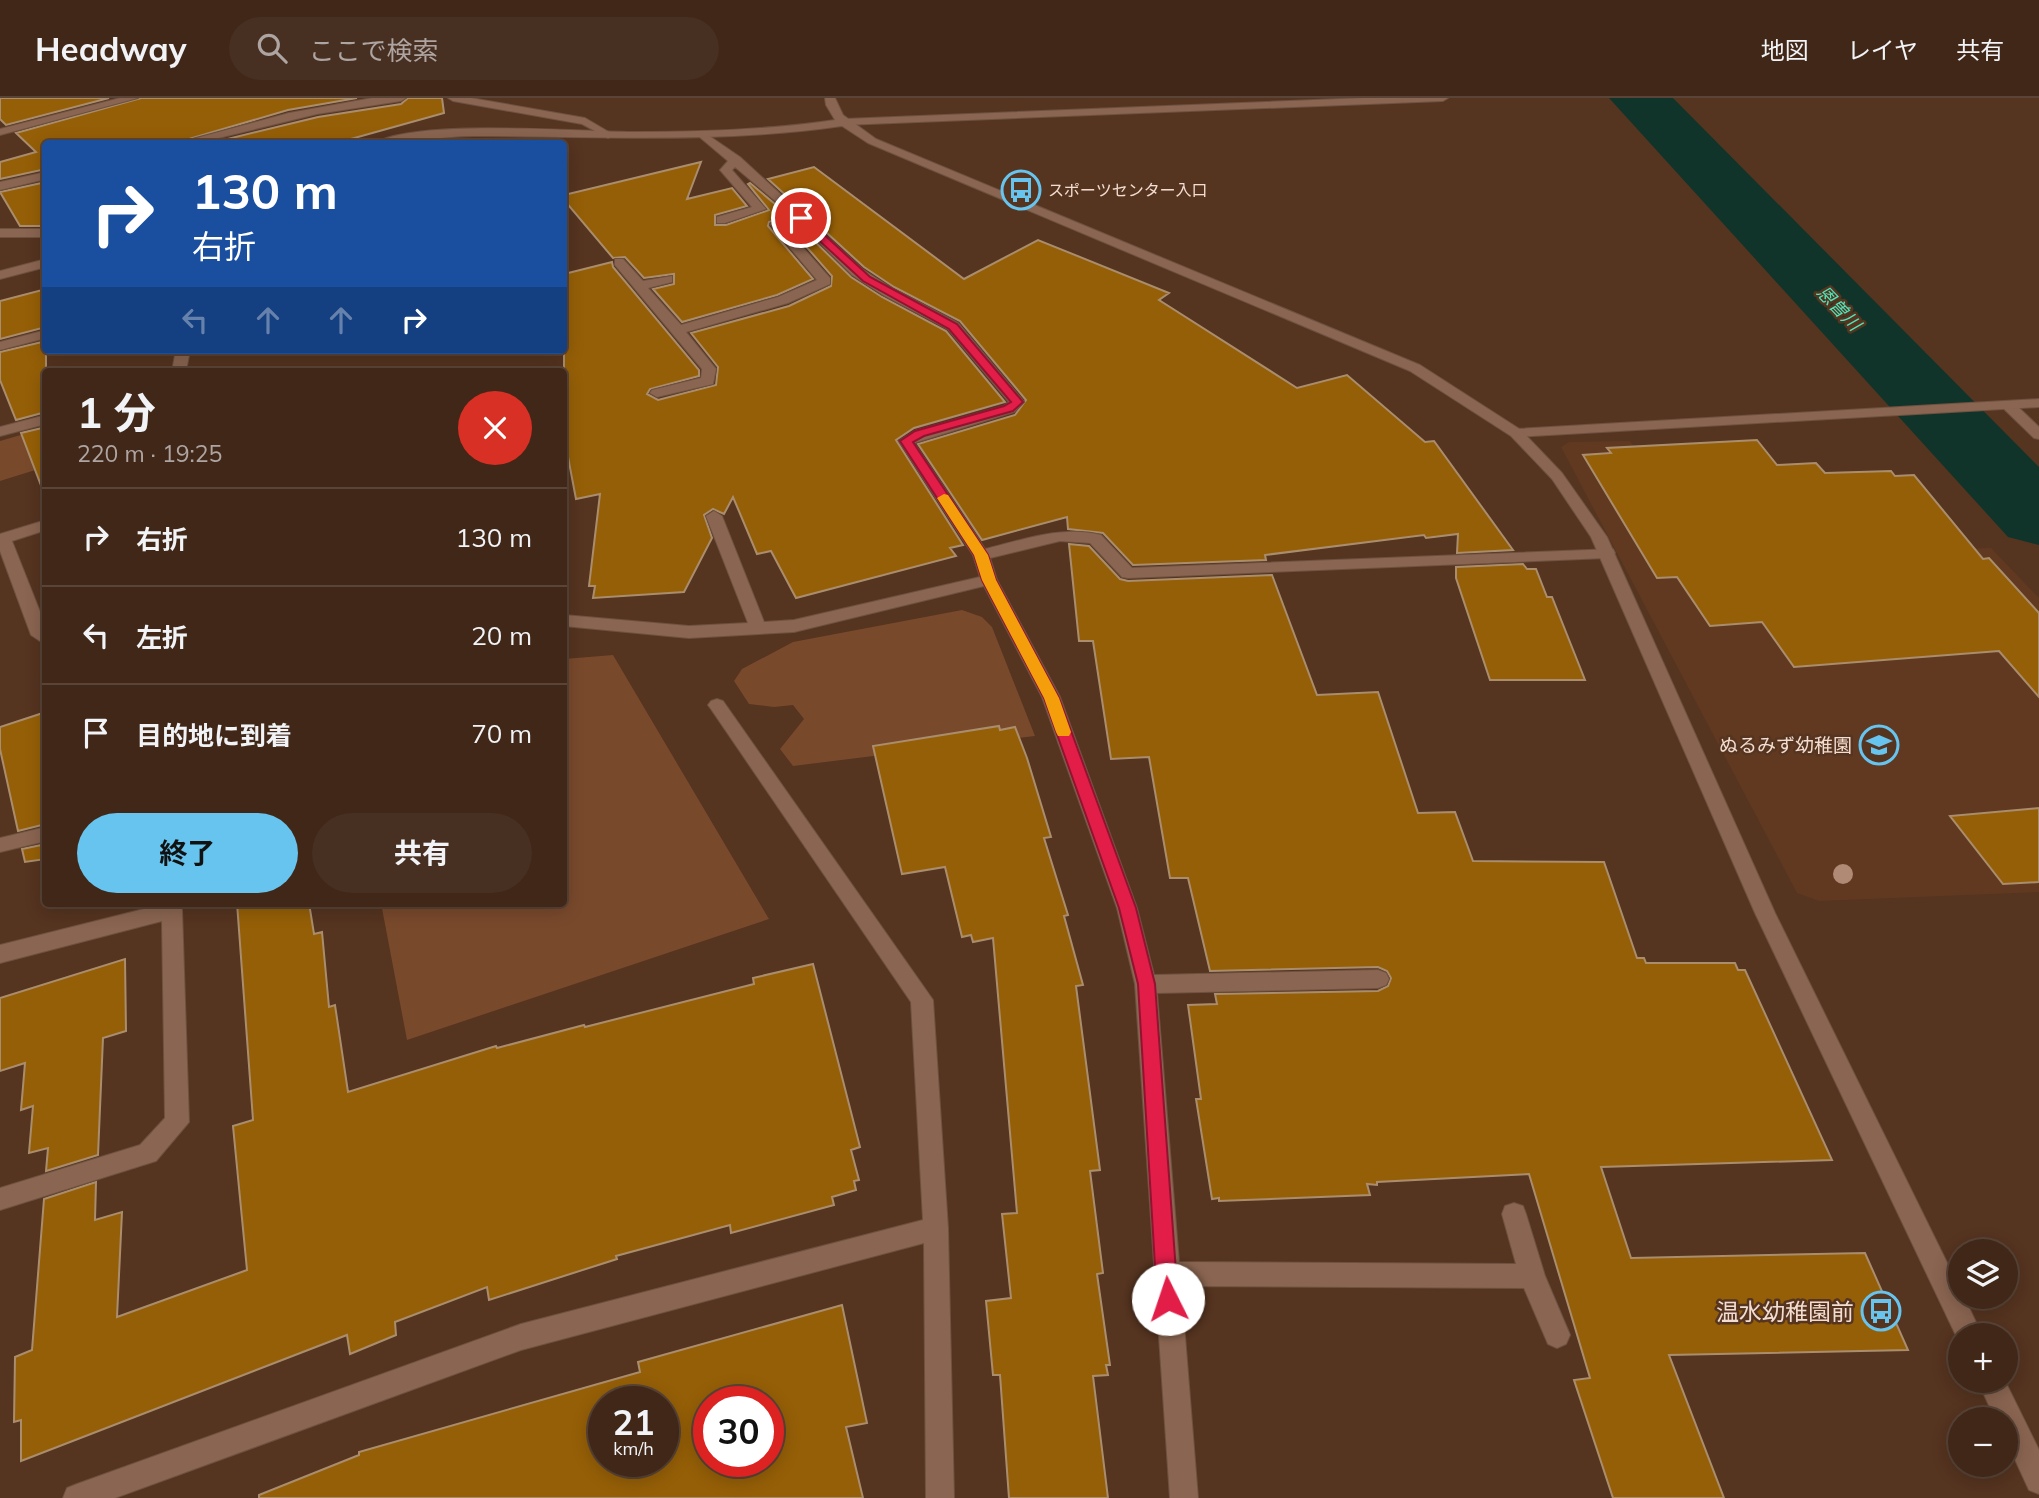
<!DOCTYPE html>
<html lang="ja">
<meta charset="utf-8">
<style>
:root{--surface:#402718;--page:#472f21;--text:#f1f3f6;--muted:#aea5a2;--line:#594437;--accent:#67c4ef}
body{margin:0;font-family:Mulish,"Noto Sans JP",sans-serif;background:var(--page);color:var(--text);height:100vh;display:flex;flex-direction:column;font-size:26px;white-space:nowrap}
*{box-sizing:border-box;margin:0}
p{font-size:23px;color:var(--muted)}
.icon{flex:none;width:38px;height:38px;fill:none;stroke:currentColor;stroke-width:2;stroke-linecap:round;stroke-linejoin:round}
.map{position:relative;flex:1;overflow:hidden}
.sheet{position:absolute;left:42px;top:270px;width:525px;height:539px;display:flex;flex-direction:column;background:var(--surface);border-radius:7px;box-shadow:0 4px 18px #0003,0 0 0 2px var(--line)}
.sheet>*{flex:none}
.hud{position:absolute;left:42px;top:42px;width:525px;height:214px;border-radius:7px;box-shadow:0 4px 18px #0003,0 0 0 2px var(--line);background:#1a4fa0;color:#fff;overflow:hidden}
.controls{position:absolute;left:1948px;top:1141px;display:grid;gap:14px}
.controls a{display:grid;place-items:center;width:70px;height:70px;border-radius:50%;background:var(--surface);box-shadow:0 4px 18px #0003,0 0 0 2px var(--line);font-size:35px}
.speed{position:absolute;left:588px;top:1288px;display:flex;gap:14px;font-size:35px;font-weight:700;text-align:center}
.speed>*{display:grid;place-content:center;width:91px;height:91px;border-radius:50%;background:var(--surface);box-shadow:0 4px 18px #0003,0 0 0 2px var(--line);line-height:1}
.speed small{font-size:18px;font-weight:400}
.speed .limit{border:10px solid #d22;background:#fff;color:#111}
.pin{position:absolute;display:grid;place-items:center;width:60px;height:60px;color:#fff;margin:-30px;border:4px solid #fff;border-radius:50%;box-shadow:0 2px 7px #0007}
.me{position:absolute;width:77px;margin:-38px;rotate:356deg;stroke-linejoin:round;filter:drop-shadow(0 0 5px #0008)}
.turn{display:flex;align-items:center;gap:24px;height:147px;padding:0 35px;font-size:32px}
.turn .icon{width:91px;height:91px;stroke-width:2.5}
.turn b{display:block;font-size:49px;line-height:60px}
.lanes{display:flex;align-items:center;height:66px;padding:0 35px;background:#0003;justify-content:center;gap:35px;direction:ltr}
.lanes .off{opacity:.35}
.round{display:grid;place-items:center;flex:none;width:74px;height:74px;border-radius:37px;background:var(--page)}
.head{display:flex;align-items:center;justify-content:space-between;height:119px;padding:0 35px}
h1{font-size:42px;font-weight:700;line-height:52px}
.button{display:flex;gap:14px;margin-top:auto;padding:14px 35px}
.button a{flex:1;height:80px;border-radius:42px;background:var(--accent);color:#111;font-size:28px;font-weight:700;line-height:80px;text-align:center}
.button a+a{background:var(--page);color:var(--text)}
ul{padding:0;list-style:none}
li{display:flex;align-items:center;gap:21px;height:98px;padding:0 35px;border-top:2px solid var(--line)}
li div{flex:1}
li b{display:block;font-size:26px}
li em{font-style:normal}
header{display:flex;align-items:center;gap:42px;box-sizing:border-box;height:98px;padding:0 35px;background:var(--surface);border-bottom:2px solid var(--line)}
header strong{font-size:33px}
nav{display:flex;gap:38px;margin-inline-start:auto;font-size:24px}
.search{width:490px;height:63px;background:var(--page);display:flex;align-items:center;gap:18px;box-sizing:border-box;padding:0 24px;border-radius:38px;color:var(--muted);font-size:26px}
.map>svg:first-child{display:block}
.built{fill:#613921}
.green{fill:#79492c}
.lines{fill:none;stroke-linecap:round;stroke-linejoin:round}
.river{fill:#103429;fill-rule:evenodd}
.building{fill:#955f07;stroke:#aa8d6d;stroke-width:2;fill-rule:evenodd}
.service-casing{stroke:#6d5140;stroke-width:2}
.minor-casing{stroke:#6d5140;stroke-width:2}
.tertiary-casing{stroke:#6d5140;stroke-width:2}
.service{fill:#8a6551;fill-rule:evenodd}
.minor{fill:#8a6551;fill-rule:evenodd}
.tertiary{fill:#8a6551;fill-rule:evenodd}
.tree{fill:#b08a75}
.route{fill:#e11d48;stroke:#92132f;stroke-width:2}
.slow{fill:#f59e0b}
.labels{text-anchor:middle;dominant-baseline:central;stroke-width:5;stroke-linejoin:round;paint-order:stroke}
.far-poi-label{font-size:16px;fill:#f3ddd1;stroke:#553420;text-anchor:start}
.far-water-label{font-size:18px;font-style:italic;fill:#4de7bc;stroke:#553420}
.poi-label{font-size:19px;fill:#f3ddd1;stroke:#553420;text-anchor:end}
.near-poi-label{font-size:23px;fill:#f3ddd1;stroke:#553420;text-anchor:end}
</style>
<header>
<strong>Headway</strong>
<div class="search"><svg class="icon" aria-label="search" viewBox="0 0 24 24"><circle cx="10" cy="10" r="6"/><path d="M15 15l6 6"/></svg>ここで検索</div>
<nav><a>地図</a><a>レイヤ</a><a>共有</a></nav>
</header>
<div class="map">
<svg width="2039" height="1400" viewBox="0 0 2039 1400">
<rect width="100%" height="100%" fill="#553420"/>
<path class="built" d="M1630,343L1711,460L1991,450L2039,500V794L1819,803L1797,795L1561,349L1569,344Z"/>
<path class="green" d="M45,330V369L0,383V343Z
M962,512L982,519L992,529L1035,638L793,668L780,651L804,621L793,607L774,609L749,606L734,583L742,571L793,544Z
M613,557L769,821L407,942L381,805H564V561Z"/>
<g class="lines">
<path class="river" d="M1609,0H1673L2039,369V447L2008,439Z"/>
</g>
<path class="building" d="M0,0H109L6,27L0,21Z
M141,0H357L288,12L172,46H46V71L0,81V64L36,54L16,35Z
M408,0H442L444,15L333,46H207L318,19L401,6Z
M701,64L687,101L732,90L747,108L715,117V127H726L769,112L748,86L750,85L788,117L769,124L768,128L813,181L777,197L682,224L653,191L674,186V176L644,180L625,159L613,160L564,102V97Z
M814,69L964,181L1038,142L1169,195L1159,202L1297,290L1347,277L1425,344L1434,343L1513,452L1457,455L1458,436L1426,440L1424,437L1265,457L1266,462L1133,467L1103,435L1068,431L1067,419L982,442L918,346L1015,317L1026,302L960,223L894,189L864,169L768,81Z
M46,84V128H20L0,94Z
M798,127L851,179L882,199L946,233L1005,304L914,330L896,342L963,447L950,450L956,458L796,500L771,453L757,456L733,399L724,416L713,411L704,417L712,440L684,494L593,500L595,488H589L600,396L576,401L564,338V176L612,164L613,169L699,272V278L650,291L647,296L658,302L716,287L718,269L691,235L789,208L831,188L832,178L789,129Z
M46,191V229L0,241V203Z
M46,243V314L16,322L0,282V254Z
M46,329V389L42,390L21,335Z
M1757,342L1777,367L1816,365L1825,375L1891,373L1895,378L1914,377L1983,461L1989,460L2039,515V599L1999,553L1794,569L1762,524L1710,528L1677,479L1657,480L1583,357L1611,355L1607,350Z
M1069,446L1089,448L1120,481L1128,483L1272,477L1317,597L1378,594L1418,715L1455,714L1473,763L1604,764L1637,860H1644L1646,865H1735L1738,872H1745L1832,1062L1601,1069L1631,1160L1865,1155L1908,1252L1669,1257L1724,1400H1613L1574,1282L1590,1280L1529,1076L1377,1084V1087L1367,1086L1370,1097L1219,1103V1100L1212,1101L1196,1001H1201L1188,907L1217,906L1215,896L1378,893L1388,888L1391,880L1387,873L1378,869L1210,873L1188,780H1170L1149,659L1111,661L1093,543H1079Z
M1523,466L1527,471H1536L1547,499H1552L1585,582H1490L1456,480V469Z
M46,614V726L18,733L0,651V629Z
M999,628L1000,632L1015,629L1027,660L1051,739L1044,740L1068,817L1064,818L1083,887L1076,888L1100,1072L1090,1073L1103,1175L1097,1176L1110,1267H1106L1108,1277L1093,1278L1108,1400H1009L1000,1277H993L986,1203L1011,1200L1002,1116L1017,1115L993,840L973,844L971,837L962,839L945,769L902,776L873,648Z
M2039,710V784L2003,786L1950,718Z
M46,746V761L25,764L22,751Z
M237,805H309L314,836L322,834L329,909L335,907L348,994L496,948L497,950L584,927L585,929L754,886L753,880L813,866L860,1049L851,1052L859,1082L854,1083L856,1092L832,1099L834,1107L731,1135L730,1127L616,1158L617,1161L489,1202L487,1189L395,1224L396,1237L350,1256L347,1237L21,1363V1322L14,1324L15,1259L32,1252L44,1101L96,1084L95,1122L122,1114L117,1219L247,1172L233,1028L253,1022Z
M125,861L126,933L103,940L98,1057L46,1073L48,1050L29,1055L33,1008L21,1012L25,965L0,973V900Z
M842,1207L867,1325L846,1329L863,1400H259V1397L359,1357V1354L640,1274L638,1264ZM604,1304H663V1363H604ZM709,1304H768V1363H709Z"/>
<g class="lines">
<defs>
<path id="service" d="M2008,303L2013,304L2039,329V341L2034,340L2003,310L2001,307L2003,304Z"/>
<path id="minor" d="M120,0H138L0,37V31Z
M372,0H406L401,3L317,16L194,46H174L289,15Z
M448,0H471L585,20L614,37L608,40L582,26L453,3Z
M1363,0H1448L1443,3L844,27L839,24L844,21Z
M702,33L740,59L862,171L893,191L958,225L1024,304L1014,314L914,345L985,451C1022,442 1062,427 1101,437L1132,470L1613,451L1615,455L1607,460L1128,480L1122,479L1090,445L1060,443L990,460L997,482L1060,599L1137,810L1154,877L1378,872L1386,875L1389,881L1386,887L1378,890L1157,895L1179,1164L1516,1166L1502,1116L1505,1108L1514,1105L1523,1108L1526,1116L1545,1178L1570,1237L1566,1246L1557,1250L1548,1246L1524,1190L1181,1188L1198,1400H1170L1135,886L1117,810L1042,599L984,488L794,534L689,540L564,528V517L689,528L748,525L706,418L714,413L722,418L764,524L794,522L980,479L973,457L899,343L915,333L1004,308L1009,304L948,231L883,197L852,177L799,124L784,128L830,180V186L788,205L686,234L716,271L713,286L657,299L650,295L652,292L701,280L702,271L615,167V161H623L643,183L672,178V184L648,190L681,227L778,199L817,182L770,126L793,118L735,69L732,72L766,111L725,125H717V119L752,109L720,72L728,63L696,36Z
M46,74V81L0,92V84Z
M0,131H46V139H0Z
M46,232V240L0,252V244Z
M176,252H190L186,273H172Z
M2039,301V309L1516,339L1509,335L1516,331Z
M46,317V326L0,338V329Z
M46,422V432L12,443L46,529V541L40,543L31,537L0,453V436Z
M717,601L723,603L933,902L948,1130L954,1400H926L924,1145L521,1252L115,1400H63L67,1390L77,1386L521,1226L923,1122L911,904L711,611L708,607L711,603Z
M46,729V743L0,754V740Z
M168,805L179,806L182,812L189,1024L156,1063L0,1112V1090L140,1047L165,1020L162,823L0,865V847Z"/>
<path id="tertiary" d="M825,0H835L843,17L876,41L1420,267L1521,332L1562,375L1607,439L1775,815L1960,1191V1199H1964L1982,1237H1960V1246L1755,815L1591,439L1552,381L1511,338L1410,273L868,45L842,28C719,46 597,38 474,38C440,38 407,46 373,46C415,20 577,34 633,34C701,34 768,32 835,22L826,7Z
M46,161V169L0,181V173Z
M1978,1283H2005L2039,1352V1396L2029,1392L2006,1342V1321H1995Z"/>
</defs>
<use href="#service" class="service-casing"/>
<use href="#minor" class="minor-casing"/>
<use href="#tertiary" class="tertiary-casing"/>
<use href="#service" class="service"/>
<use href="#minor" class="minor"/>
<use href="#tertiary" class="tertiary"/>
</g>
<circle class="tree" cx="1843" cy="776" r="10"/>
<path class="route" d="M797,118H804L870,179L957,226L1023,304L1013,313L924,338L913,344L988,457L996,482L1059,600L1136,810L1155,886L1178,1201L1175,1208L1168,1211L1160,1208L1157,1201L1138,886L1119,810L1044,600L982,482L974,457L900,343L915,333L1004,308L1011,304L949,231L863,183L797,122Z"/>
<path class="slow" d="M944,396L948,397L988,457L996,482L1059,600L1071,634L1069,638H1058L1056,634L1044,600L982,482L974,457L937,400Z"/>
<defs>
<symbol id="bus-ring" viewBox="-11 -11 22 22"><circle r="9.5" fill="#553420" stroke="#67c4ef" stroke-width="1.5"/><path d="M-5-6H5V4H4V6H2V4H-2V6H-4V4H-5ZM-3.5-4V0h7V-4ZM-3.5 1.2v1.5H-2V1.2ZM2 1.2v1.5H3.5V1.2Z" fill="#67c4ef"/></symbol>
<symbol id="school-ring" viewBox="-11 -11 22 22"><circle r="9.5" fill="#553420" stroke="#67c4ef" stroke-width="1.5"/><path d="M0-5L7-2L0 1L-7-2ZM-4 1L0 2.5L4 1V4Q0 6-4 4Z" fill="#67c4ef"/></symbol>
</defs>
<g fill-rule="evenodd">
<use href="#bus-ring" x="999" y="70" width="44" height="44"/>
<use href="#school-ring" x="1857" y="625" width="44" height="44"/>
<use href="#bus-ring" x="1859" y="1191" width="44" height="44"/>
</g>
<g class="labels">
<g class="far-poi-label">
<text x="1048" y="92">スポーツセンター入口</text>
</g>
<g class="far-water-label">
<text transform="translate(1839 210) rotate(46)">恩曽川</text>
</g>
<g class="poi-label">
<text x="1852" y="647">ぬるみず幼稚園</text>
</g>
<g class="near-poi-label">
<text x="1854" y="1213">温水幼稚園前</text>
</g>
</g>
</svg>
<div class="controls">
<a><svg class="icon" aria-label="layers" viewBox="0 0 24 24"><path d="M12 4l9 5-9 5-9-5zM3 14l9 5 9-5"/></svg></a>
<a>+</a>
<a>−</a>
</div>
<div class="speed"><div>21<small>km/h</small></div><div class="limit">30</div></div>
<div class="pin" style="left:801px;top:120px;background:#d93025"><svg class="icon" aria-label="arrive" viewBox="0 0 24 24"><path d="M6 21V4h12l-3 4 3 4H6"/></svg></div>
<svg class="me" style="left:1168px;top:1201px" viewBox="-20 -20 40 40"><circle r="19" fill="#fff"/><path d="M0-13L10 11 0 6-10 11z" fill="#e11d48"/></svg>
<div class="hud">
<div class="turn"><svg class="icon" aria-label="right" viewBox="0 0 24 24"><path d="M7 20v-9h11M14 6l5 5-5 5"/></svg><div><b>130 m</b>右折</div></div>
<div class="lanes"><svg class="icon off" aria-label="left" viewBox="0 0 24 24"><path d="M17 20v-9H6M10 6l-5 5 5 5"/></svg><svg class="icon off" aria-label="ahead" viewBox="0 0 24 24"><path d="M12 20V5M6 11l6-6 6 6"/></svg><svg class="icon off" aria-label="ahead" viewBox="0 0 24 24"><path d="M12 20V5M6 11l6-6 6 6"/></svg><svg class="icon" aria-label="right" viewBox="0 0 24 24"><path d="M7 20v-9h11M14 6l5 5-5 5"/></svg></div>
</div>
<section class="sheet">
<div class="head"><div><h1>1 分</h1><p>220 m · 19:25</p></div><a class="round" style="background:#d93025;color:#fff"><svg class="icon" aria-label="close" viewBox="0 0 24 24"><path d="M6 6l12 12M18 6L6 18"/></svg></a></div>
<ul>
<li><svg class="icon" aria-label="right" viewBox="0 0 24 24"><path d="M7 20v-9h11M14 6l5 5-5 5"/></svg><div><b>右折</b></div><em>130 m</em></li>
<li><svg class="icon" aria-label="left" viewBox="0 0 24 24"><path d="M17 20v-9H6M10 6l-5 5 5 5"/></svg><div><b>左折</b></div><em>20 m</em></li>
<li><svg class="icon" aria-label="arrive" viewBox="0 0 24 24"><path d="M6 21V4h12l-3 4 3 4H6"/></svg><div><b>目的地に到着</b></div><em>70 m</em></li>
</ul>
<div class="button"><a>終了</a><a>共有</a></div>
</section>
</div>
